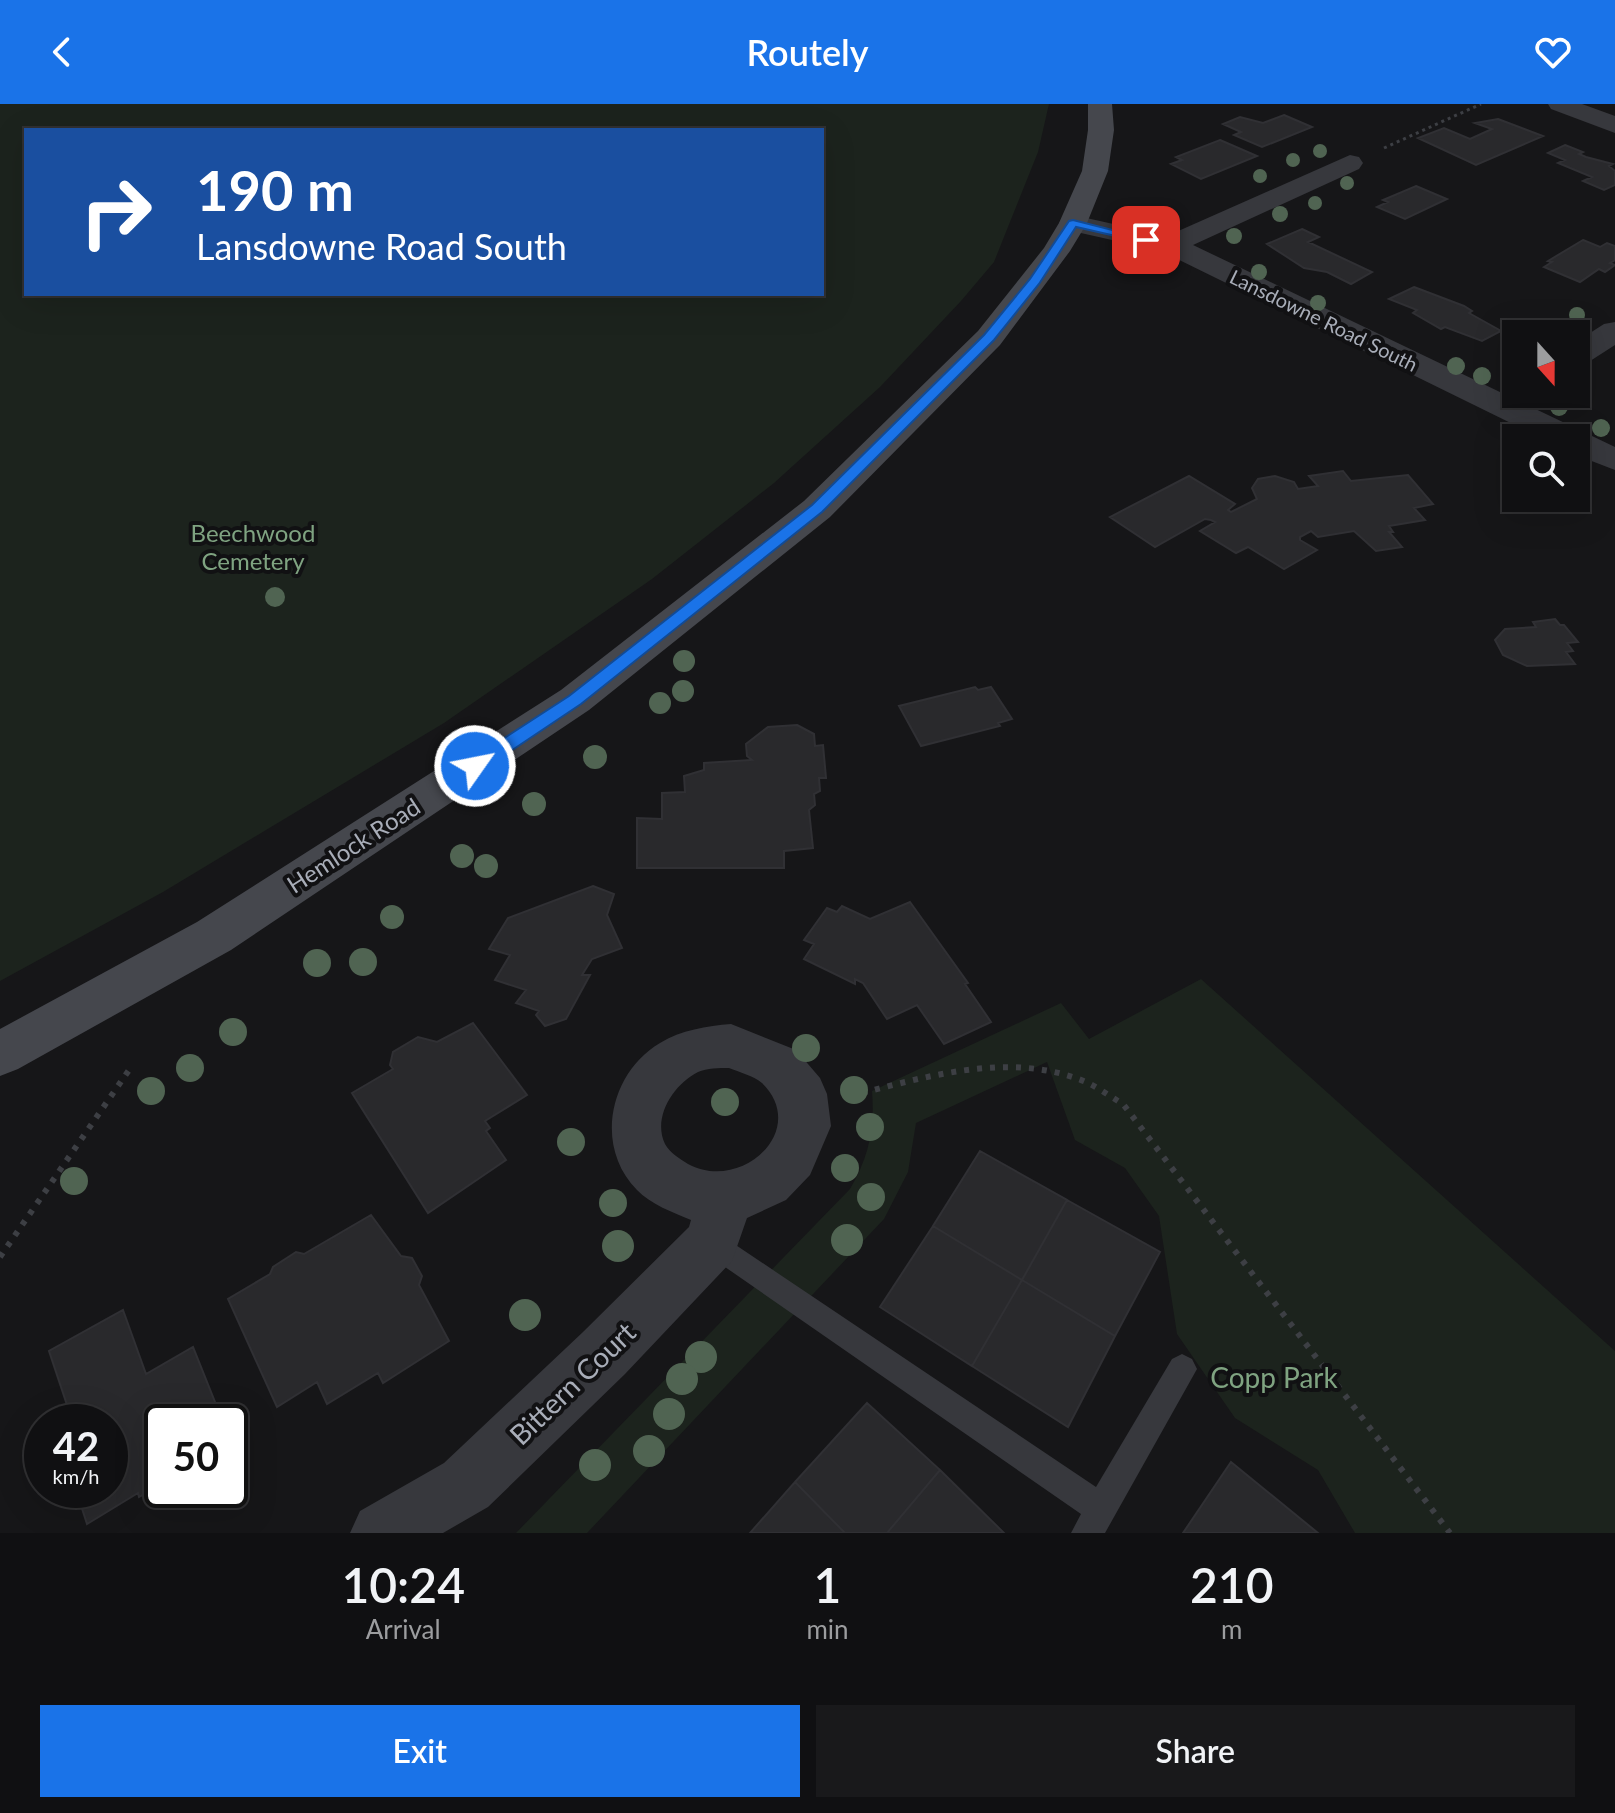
<!DOCTYPE html>
<style>
:root{--surface:#101012;--page:#19191b;--text:#f1f3f6;--muted:#9c9d9f;--line:#303032;--accent:#1a73e8}
body{margin:0;font-family:Lato,sans-serif;background:var(--page);color:var(--text);height:100vh;display:flex;flex-direction:column;font-size:30px;white-space:nowrap}
*{box-sizing:border-box;margin:0}
p{font-size:26px;color:var(--muted)}
.icon{flex:none;width:44px;height:44px;fill:none;stroke:currentColor;stroke-width:2;stroke-linecap:round;stroke-linejoin:round}
.map{position:relative;height:1429px;overflow:hidden}
.drawer{display:flex;flex-direction:column;background:var(--surface);flex:1}
.drawer>*{flex:none}
.guide{position:absolute;left:24px;top:24px;width:800px;height:168px;border-radius:0px;box-shadow:0 8px 32px #0002,0 0 0 2px var(--line);background:#1a4fa0;color:#fff;overflow:hidden}
.needle{width:52px;rotate:159deg}
.tools{position:absolute;left:1502px;top:216px;display:grid;gap:16px}
.tools a{display:grid;place-items:center;width:88px;height:88px;border-radius:0px;background:var(--surface);box-shadow:0 8px 32px #0002,0 0 0 2px var(--line);font-size:40px}
.speed{position:absolute;left:24px;top:1300px;display:flex;gap:16px;font-size:40px;font-weight:700;text-align:center}
.speed>*{display:grid;place-content:center;width:104px;height:104px;border-radius:50%;background:var(--surface);box-shadow:0 8px 32px #0002,0 0 0 2px var(--line);line-height:1}
.speed small{font-size:20px;font-weight:400}
.speed .limit{border:4px solid #111;border-radius:12px;background:#fff;color:#111}
.pin{position:absolute;display:grid;place-items:center;width:68px;height:68px;color:#fff;margin:-34px;border-radius:16px;box-shadow:0 4px 12px #0006}
.me{position:absolute;width:88px;margin:-44px;rotate:57deg;stroke-linejoin:round;filter:drop-shadow(0 0 6px #0008)}
.turn{display:flex;align-items:center;gap:28px;height:168px;padding:0 40px;font-size:36px}
.turn .icon{width:104px;height:104px;stroke-width:2.5}
.turn b{display:block;font-size:56px;line-height:68px}
.eta{display:flex;justify-content:space-evenly;align-items:center;height:136px;text-align:center}
.eta b{font-size:48px;font-weight:600;line-height:56px}
.primary-button{display:flex;gap:16px;margin-top:auto;padding:16px 40px}
.primary-button a{flex:1;height:92px;border-radius:0px;background:var(--accent);color:#fff;font-size:32px;font-weight:600;line-height:92px;text-align:center}
.primary-button a+a{background:var(--page);color:var(--text)}
header{display:flex;justify-content:space-between;align-items:center;height:104px;padding:0 40px;background:var(--accent);color:#fff;font-size:36px;font-weight:600}
.map>svg:first-child{display:block}
.green{fill:#1c231d;fill-rule:evenodd}
.building{fill:#29292c;stroke:#303034;stroke-width:2}
.lines{fill:none;stroke-linecap:round;stroke-linejoin:round}
.path-far1{stroke:#3d3f44;stroke-width:3;stroke-dasharray:3 4;stroke-linecap:butt}
.path{stroke:#3d3f44;stroke-width:6;stroke-dasharray:5 8;stroke-linecap:butt}
.service{fill:#37383d;fill-rule:evenodd}
.minor{fill:#37383d;fill-rule:evenodd}
.secondary{fill:#45474d;fill-rule:evenodd}
.tree{fill:#506452}
.route{fill:#1a73e8;stroke:#114b97;stroke-width:2}
.labels{text-anchor:middle;dominant-baseline:central;stroke-width:8;stroke-linejoin:round;paint-order:stroke}
.far-street-label{font-size:20px;fill:#a8adb8;stroke:#111113}
.park-label{font-size:24px;fill:#7fa381;stroke:#111113}
.street-label{font-size:24px;fill:#a8adb8;stroke:#111113}
.near-park-label{font-size:28px;fill:#7fa381;stroke:#111113}
.near-street-label{font-size:28px;fill:#a8adb8;stroke:#111113}
</style>
<header><svg class="icon" aria-label="back" viewBox="0 0 24 24"><path d="M15 5l-7 7 7 7"/></svg>Routely<svg class="icon" aria-label="heart" viewBox="0 0 24 24"><path d="M12 20l-8-8c-3-5 5-10 8-4 3-6 11-1 8 4z"/></svg></header>
<div class="map">
<svg width="1615" height="1429" viewBox="0 0 1615 1429">
<rect width="100%" height="100%" fill="#161618"/>
<path class="green" d="M0,0H1049L1038,48L994,158L961,197L880,283L774,379L652,475L444,619L163,788L0,877ZM26,26H822V190H26Z
M1201,875L1615,1247V1429H1355L1318,1366L1235,1314L1177,1230L1159,1112L1125,1064L1075,1036L1047,958L916,1019L908,1068L884,1115L587,1429H516L850,1085C869,1053 875,1024 872,987L1061,899L1089,935Z"/>
<path class="building" d="M1284,11L1312,23L1262,43L1234,31L1241,28L1223,20L1240,13L1263,19Z
M1498,15L1543,32L1476,61L1418,34L1444,24L1470,35L1492,25L1475,19Z
M1220,36L1257,52L1201,75L1171,60L1182,56L1176,53Z
M1565,41L1583,48L1579,50L1586,53L1613,60L1609,62L1615,67V81L1604,86L1583,77L1592,73L1558,59L1565,56L1548,49Z
M1416,82L1447,95L1405,115L1377,103L1388,98L1383,96Z
M1302,125L1319,133L1308,138L1372,168L1351,180L1327,168L1304,164L1267,140Z
M1583,136L1600,143L1607,139L1615,142V156L1610,159L1615,161L1605,168L1599,165L1580,178L1544,163L1552,158L1548,157Z
M1414,183L1464,202L1472,207L1469,209L1501,227L1482,237L1445,223L1441,225L1413,209L1417,206L1389,195Z
M1343,367L1351,377L1408,371L1433,400L1414,404L1425,416L1389,422L1393,428H1389L1402,443L1376,447L1354,427L1318,433L1311,427L1300,433V436L1317,446L1284,465L1248,443L1236,449L1200,427L1215,418L1211,416L1205,415L1155,443L1110,413L1189,372L1235,400L1228,406L1231,408L1257,395L1252,384L1258,375L1275,372L1294,378L1298,385L1318,382L1309,372Z
M1555,515L1560,521H1564L1578,538L1567,539L1573,547L1566,548L1575,560L1527,562L1503,551L1495,536L1505,525L1536,523L1533,518Z
M975,583L978,586L991,583L1012,615L998,619L1000,622L921,642L899,602Z
M797,621L814,630L815,642L823,641L826,674H819L820,687L814,690L815,701L809,706L813,744L784,747V764H637V714L662,715V689L685,688L684,672L704,666V659L752,656L747,652L746,640L768,623Z
M593,782L614,790L607,811L622,844L592,855L582,871H590L566,915L545,922L536,911L539,907L516,899L526,886L495,876L510,851L489,845L508,814Z
M910,798L968,879L965,880L991,918L944,940L917,901L887,915L863,879L855,875V880L804,855L814,840L804,836L827,804L837,808L842,802L870,815Z
M473,919L527,991L485,1017L490,1024L486,1027L506,1056L428,1109L352,989L393,965L390,961L393,948L418,933L437,938Z
M980,1047L1067,1096L1022,1176L933,1122Z
M1067,1096L1160,1148L1115,1232L1022,1176Z
M371,1111L401,1152L412,1154L422,1172L419,1181L449,1237L383,1279L378,1269L327,1300L317,1278L277,1303L228,1195L270,1170L273,1163L296,1148L304,1150Z
M933,1122L1022,1176L972,1262L880,1203Z
M1022,1176L1115,1232L1068,1323L972,1262Z
M123,1206L146,1270L193,1243L223,1318H162V1380L139,1393L138,1389L87,1420L76,1386H110V1318H63L71,1313L49,1247Z
M867,1299L940,1366L887,1429H845L795,1378Z
M1231,1358L1318,1429H1183Z
M940,1366L1004,1429H887Z
M795,1378L845,1429H750Z"/>
<g class="lines">
<path class="path-far1" d="M1384,44L1481,0"/>
<path class="path" d="M850,992C926,973 1010,946 1086,978C1099,984 1111,993 1123,1000L1450,1429
M0,1153L129,966"/>
<path class="service" d="M712,1125L1096,1383L1172,1255L1182,1250L1192,1255L1197,1265L1105,1429H1071L1081,1410L702,1147L698,1138L702,1129Z"/>
<path class="minor" d="M1548,0H1582L1615,12V29L1551,5Z
M1350,51L1359,53L1363,59L1359,65L1193,141L1615,343V366L1576,351V334H1541L1161,147L1063,125L1059,119L1063,113L1073,111L1167,132Z
M1615,218V241L1587,259L1576,261V238L1604,220Z
M731,920L796,946L820,974L827,990L831,1022L810,1071L786,1096L747,1114L732,1157L625,1270L488,1403L443,1429H350L360,1407L444,1359L583,1228L689,1123L691,1116C674,1109 650,1100 637,1086C594,1043 609,969 660,939C681,926 707,922 731,920ZM729,964C739,968 754,972 762,979C810,1026 741,1089 688,1060C680,1055 670,1049 665,1040C652,1013 674,980 698,968C707,964 719,964 729,964Z"/>
<path class="secondary" d="M1088,0H1112L1114,26L1108,67L1087,119L1070,147L1000,241L830,413L589,606L231,846L18,965L0,972V925L197,818L561,586L804,397L978,227L1044,144L1059,119L1082,67L1088,26Z"/>
</g>
<g class="tree">
<circle cx="1320" cy="47" r="7"/>
<circle cx="1293" cy="56" r="7"/>
<circle cx="1260" cy="72" r="7"/>
<circle cx="1347" cy="79" r="7"/>
<circle cx="1315" cy="99" r="7"/>
<circle cx="1280" cy="110" r="8"/>
<circle cx="1234" cy="132" r="8"/>
<circle cx="1259" cy="168" r="8"/>
<circle cx="1318" cy="199" r="8"/>
<circle cx="1577" cy="211" r="8"/>
<circle cx="1456" cy="262" r="9"/>
<circle cx="1482" cy="272" r="9"/>
<circle cx="1559" cy="303" r="9"/>
<circle cx="1601" cy="324" r="9"/>
<circle cx="275" cy="493" r="10"/>
<circle cx="684" cy="557" r="11"/>
<circle cx="683" cy="587" r="11"/>
<circle cx="660" cy="599" r="11"/>
<circle cx="595" cy="653" r="12"/>
<circle cx="534" cy="700" r="12"/>
<circle cx="462" cy="752" r="12"/>
<circle cx="486" cy="762" r="12"/>
<circle cx="392" cy="813" r="12"/>
<circle cx="363" cy="858" r="14"/>
<circle cx="317" cy="859" r="14"/>
<circle cx="233" cy="928" r="14"/>
<circle cx="806" cy="944" r="14"/>
<circle cx="190" cy="964" r="14"/>
<circle cx="854" cy="986" r="14"/>
<circle cx="151" cy="987" r="14"/>
<circle cx="725" cy="998" r="14"/>
<circle cx="870" cy="1023" r="14"/>
<circle cx="571" cy="1038" r="14"/>
<circle cx="845" cy="1064" r="14"/>
<circle cx="74" cy="1077" r="14"/>
<circle cx="871" cy="1093" r="14"/>
<circle cx="613" cy="1099" r="14"/>
<circle cx="847" cy="1136" r="16"/>
<circle cx="618" cy="1142" r="16"/>
<circle cx="525" cy="1211" r="16"/>
<circle cx="701" cy="1253" r="16"/>
<circle cx="682" cy="1275" r="16"/>
<circle cx="669" cy="1310" r="16"/>
<circle cx="649" cy="1347" r="16"/>
<circle cx="595" cy="1361" r="16"/>
</g>
<path class="route" d="M1073,116L1152,136L1146,139L1076,123L1039,180L994,236L822,408L581,600L481,667H469L466,662L469,657L569,592L812,401L984,231L1030,175L1069,117Z"/>
<g class="labels">
<g class="far-street-label">
<text transform="translate(1324 216) rotate(26)">Lansdowne Road South</text>
</g>
<g class="park-label">
<text x="253" y="428">Beechwood<tspan x="253" dy="28">Cemetery</tspan></text>
</g>
<g class="street-label">
<text transform="translate(353 741) rotate(-33)">Hemlock Road</text>
</g>
<g class="near-park-label">
<text x="1274" y="1273">Copp Park</text>
</g>
<g class="near-street-label">
<text transform="translate(572 1279) rotate(-44)">Bittern Court</text>
</g>
</g>
</svg>
<div class="tools">
<a><svg class="needle" viewBox="-14 -14 28 28"><path d="M0-13l5 13h-10z" fill="#e53935"/><path d="M0 13l5-13h-10z" fill="#9c9d9f"/></svg></a>
<a><svg class="icon" aria-label="search" viewBox="0 0 24 24"><circle cx="10" cy="10" r="6"/><path d="M15 15l6 6"/></svg></a>
</div>
<div class="speed"><div>42<small>km/h</small></div><div class="limit">50</div></div>
<div class="pin" style="left:1146px;top:136px;background:#d93025"><svg class="icon" aria-label="arrive" viewBox="0 0 24 24"><path d="M6 21V4h12l-3 4 3 4H6"/></svg></div>
<svg class="me" style="left:475px;top:662px" viewBox="-20 -20 40 40"><circle r="17" fill="#1a73e8" stroke="#fff" stroke-width="3"/><path d="M0-11L8 9 0 5-8 9z" fill="#fff"/></svg>
<div class="guide">
<div class="turn"><svg class="icon" aria-label="right" viewBox="0 0 24 24"><path d="M7 20v-9h11M14 6l5 5-5 5"/></svg><div><b>190 m</b>Lansdowne Road South</div></div>
</div>
</div>
<section class="drawer">
<div class="eta">
<div><b>10:24</b><p>Arrival</p></div>
<div><b>1</b><p>min</p></div>
<div><b>210</b><p>m</p></div>
</div>
<div class="primary-button"><a>Exit</a><a>Share</a></div>
</section>
